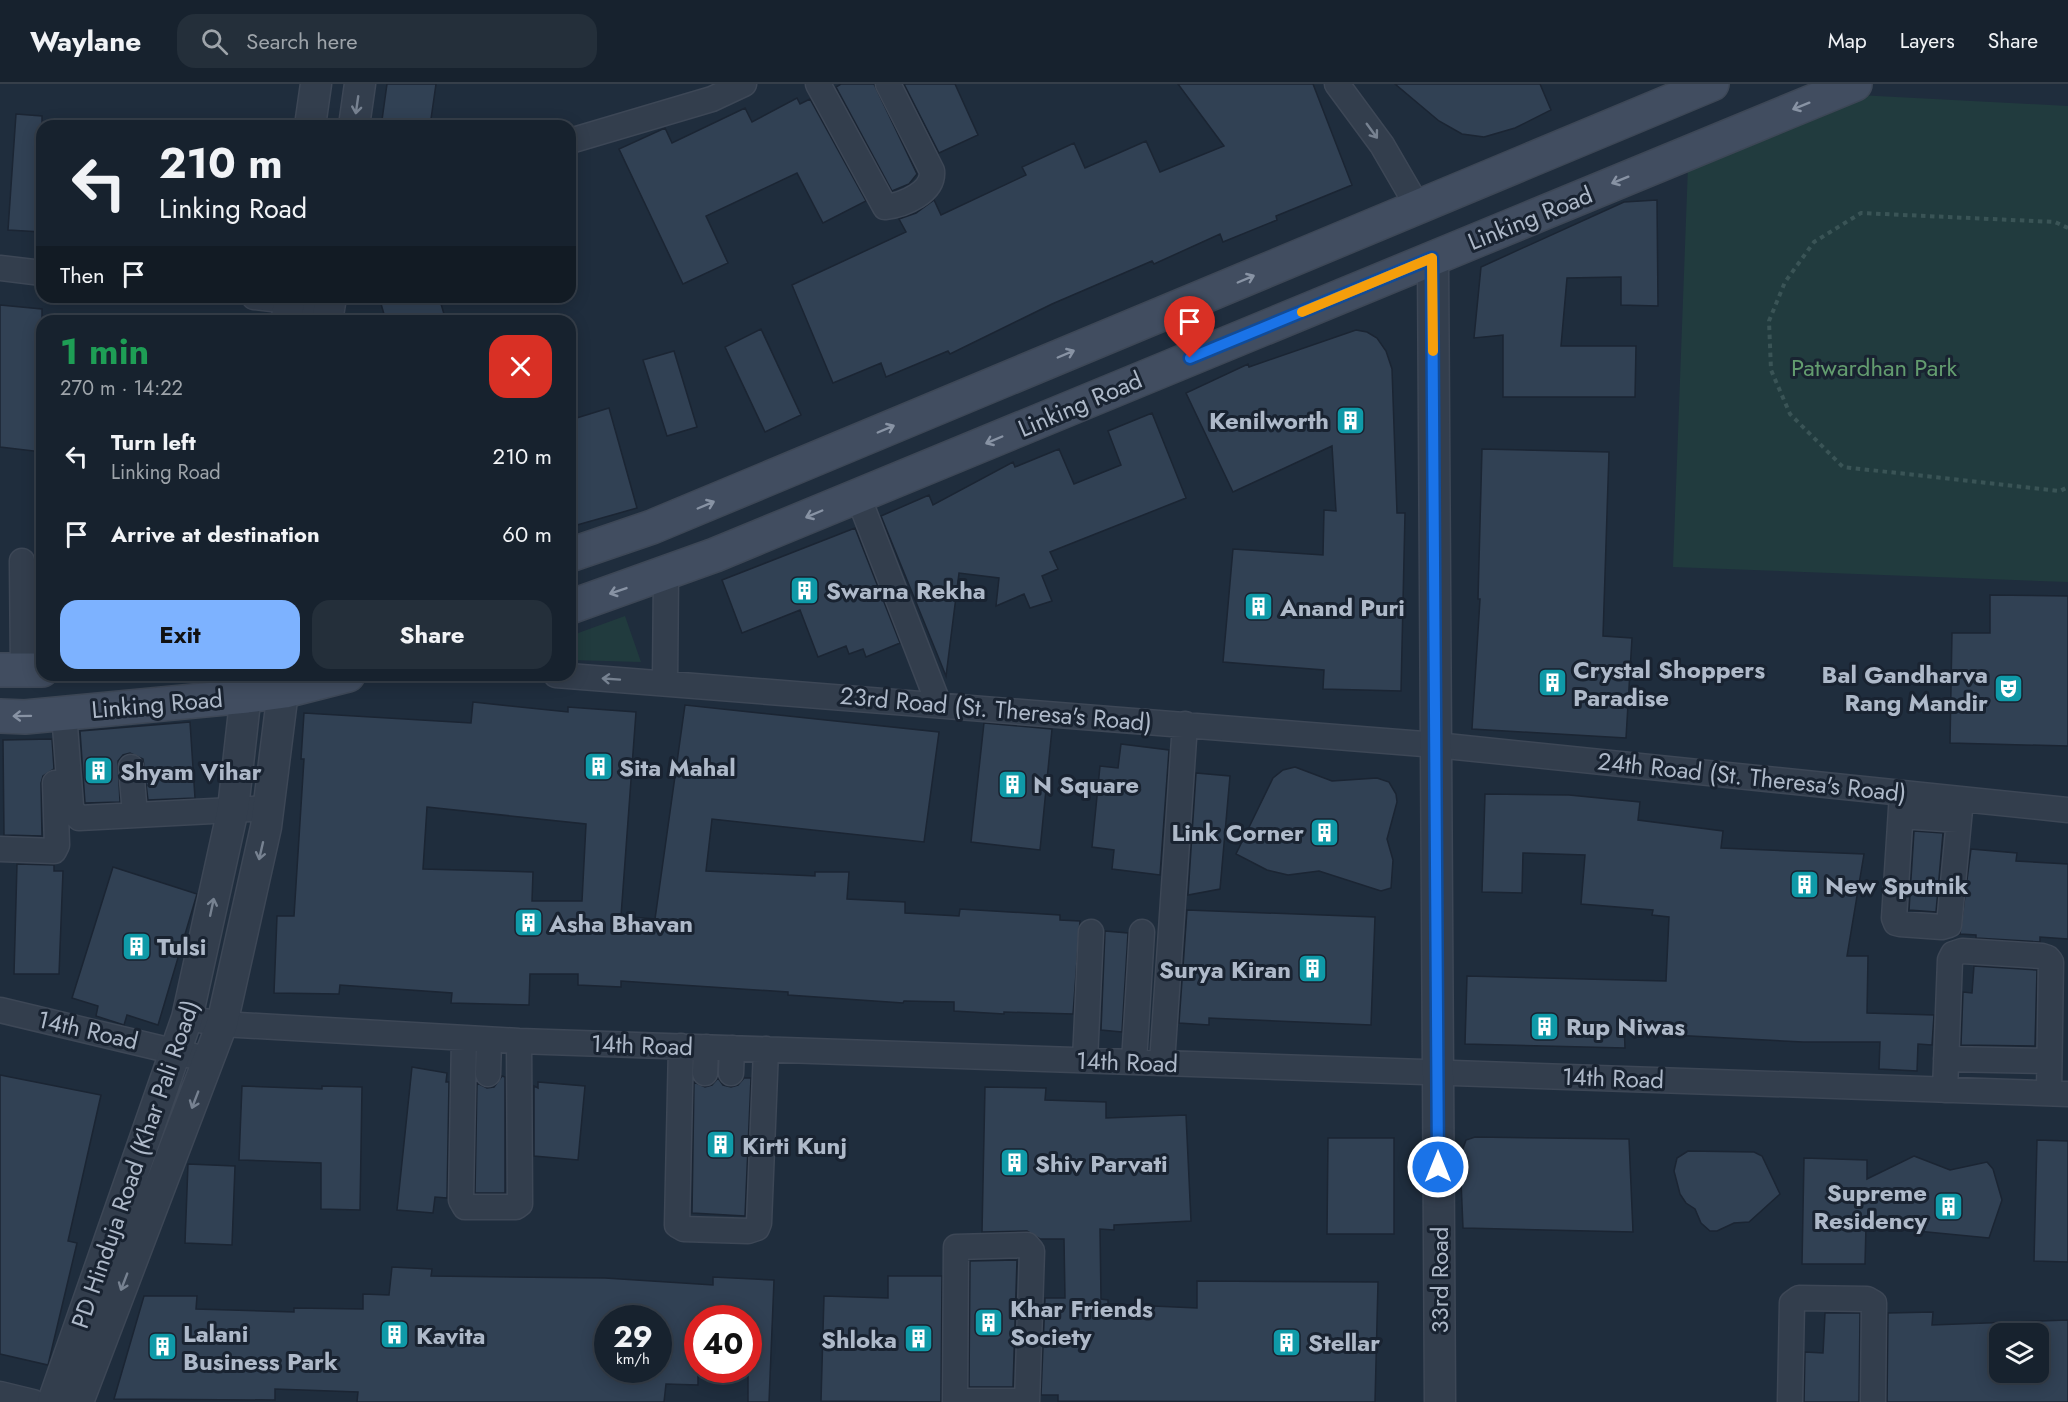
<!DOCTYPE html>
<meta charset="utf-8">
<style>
:root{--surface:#17222e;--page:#242f3a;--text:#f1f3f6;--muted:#9ea4aa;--line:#363f4a;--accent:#7db2ff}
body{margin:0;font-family:Jost,sans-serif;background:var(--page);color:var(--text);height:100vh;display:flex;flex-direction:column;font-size:22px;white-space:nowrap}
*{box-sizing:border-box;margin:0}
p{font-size:20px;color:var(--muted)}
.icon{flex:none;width:33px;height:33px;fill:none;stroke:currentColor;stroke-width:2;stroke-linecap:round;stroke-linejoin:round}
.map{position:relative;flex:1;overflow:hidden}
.sheet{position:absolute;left:36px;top:231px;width:540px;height:366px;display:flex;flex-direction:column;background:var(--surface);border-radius:18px;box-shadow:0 3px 15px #0003,0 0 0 2px var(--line)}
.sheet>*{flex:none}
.guide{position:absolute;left:36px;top:36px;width:540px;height:183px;border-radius:18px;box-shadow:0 3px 15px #0003,0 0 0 2px var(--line);background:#17222e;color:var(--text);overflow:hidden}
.buttons{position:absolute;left:1989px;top:1239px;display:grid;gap:12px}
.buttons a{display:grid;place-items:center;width:60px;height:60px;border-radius:12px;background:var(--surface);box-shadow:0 3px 15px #0003,0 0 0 2px var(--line);font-size:30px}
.speed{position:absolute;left:594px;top:1221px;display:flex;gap:12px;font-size:30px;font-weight:700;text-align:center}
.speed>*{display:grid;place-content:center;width:78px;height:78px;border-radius:50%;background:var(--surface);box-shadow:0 3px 15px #0003,0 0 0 2px var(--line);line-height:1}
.speed small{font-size:15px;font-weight:400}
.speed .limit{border:9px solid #d22;background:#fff;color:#111}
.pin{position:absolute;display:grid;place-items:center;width:51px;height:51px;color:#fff;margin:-62px -26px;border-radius:50% 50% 50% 0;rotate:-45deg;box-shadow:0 0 6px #0007}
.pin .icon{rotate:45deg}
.me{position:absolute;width:66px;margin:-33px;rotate:0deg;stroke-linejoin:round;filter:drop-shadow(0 0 4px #0008)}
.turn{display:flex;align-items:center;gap:21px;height:126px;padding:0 24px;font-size:27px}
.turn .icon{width:78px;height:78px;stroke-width:2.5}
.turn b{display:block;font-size:42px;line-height:51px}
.then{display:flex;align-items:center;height:57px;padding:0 24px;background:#0003;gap:12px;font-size:22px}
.round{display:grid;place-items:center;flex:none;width:63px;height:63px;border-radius:18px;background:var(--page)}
.summary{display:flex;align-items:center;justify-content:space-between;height:102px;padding:0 24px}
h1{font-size:36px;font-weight:700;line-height:45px;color:#1e9e55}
.primary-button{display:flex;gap:12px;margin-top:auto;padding:12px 24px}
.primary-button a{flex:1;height:69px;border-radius:18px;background:var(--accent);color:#111;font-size:24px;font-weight:700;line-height:69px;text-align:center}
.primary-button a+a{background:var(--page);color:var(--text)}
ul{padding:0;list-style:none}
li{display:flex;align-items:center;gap:18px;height:78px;padding:0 24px}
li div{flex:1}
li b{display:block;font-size:22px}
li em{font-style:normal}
header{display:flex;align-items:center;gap:36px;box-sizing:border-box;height:84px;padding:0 30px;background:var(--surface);border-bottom:2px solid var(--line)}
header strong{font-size:28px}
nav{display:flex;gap:33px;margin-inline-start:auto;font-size:21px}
.search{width:420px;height:54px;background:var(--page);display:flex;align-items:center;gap:15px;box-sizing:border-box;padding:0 21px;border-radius:18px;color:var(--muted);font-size:22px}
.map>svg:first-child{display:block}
.green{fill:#213b3e}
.building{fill:#314154;stroke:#1b2533;stroke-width:1.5;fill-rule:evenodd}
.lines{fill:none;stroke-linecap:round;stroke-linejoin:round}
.minor-casing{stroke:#3d4756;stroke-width:27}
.tertiary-casing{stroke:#3d4756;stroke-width:33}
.secondary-casing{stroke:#3d4756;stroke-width:36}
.path{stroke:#3a5456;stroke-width:4;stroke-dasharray:4.5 4.5;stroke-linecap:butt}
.minor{stroke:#333e4d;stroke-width:24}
.tertiary{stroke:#333e4d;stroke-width:30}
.secondary{stroke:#414d60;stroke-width:33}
.oneway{stroke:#778291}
.oneway2{stroke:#8893a4}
.route-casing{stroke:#114b97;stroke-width:15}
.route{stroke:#1a73e8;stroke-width:10}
.slow{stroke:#f59e0b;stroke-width:10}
.labels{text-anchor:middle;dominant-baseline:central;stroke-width:6;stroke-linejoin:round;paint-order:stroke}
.street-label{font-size:24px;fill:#aeb9c9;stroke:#192331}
.park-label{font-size:24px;fill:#639c6f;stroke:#192331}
.poi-label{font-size:24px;font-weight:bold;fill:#aeb9c9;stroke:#192331;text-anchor:start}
</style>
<header>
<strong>Waylane</strong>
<div class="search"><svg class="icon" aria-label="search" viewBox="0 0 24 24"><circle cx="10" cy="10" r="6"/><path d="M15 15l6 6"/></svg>Search here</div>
<nav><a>Map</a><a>Layers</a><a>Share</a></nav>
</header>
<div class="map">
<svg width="2068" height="1318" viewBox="0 0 2068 1318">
<rect width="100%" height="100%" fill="#1f2d3d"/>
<path class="green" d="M1858,11L2068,22V498L1673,483L1688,82Z
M625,532L641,578L570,576V552Z"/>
<path class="building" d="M387,0H436L430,42L382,36Z
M841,0H874L917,90L909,100L892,107L836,3Z
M904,0H955L978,51L939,69Z
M1178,0H1313L1352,101L1276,132L1277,136L1223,158L1220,150L1154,180L1152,177L1052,220L950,270L948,267L886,293L881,279L833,299L792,201L906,148L899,135L916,129L934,116L941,131L1026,91L1022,83L1074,59L1085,84L1146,57L1160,88L1224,62Z
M1395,0H1540L1551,26L1515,44L1484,53L1462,50L1439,37Z
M797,14L800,20L810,15L866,117L823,139L797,89L706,132L728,179L683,200L619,65L665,44L672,59L745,24L752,38Z
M16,30L42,32V148L8,146Z
M1657,116L1658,222L1621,221V193L1567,194L1561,262H1636L1635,313H1503V251L1474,254L1481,183L1624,118Z
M379,213H439L446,237H386Z
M0,221L42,225V368L0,363Z
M761,245L801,331L765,348L725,263Z
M1356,246L1367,248L1377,254L1386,267L1392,285L1397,429H1405L1401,607L1323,605L1324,586L1223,578L1233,465L1323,471L1324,426L1336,427L1332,362L1233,408L1186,309L1248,280L1249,283Z
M674,267L697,343L667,352L643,276Z
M609,324L637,424L570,443V336Z
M1152,329L1186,414L1050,468L1058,485L1042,492L1052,517L1030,524L1024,510L996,522L999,494L959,489L946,592L881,432L929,411L933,421L1013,378L1015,383L1059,365L1074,400L1121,381L1108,347Z
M1482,365L1609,368L1603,552L1632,554L1626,654L1472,645L1480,515H1478Z
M855,444L900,559L866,573L863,565L849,570L846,562L818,573L800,526L742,549L722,496Z
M1990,511L2068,512V662L1950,659L1952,549H1990Z
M473,618L568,628V623L636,628L621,832L655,835L685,621L939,648L924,758L712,735L706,787L815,792V788H849L847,815L905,818V829L959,832L960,825L1060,831V836L1080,837L1073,930L1004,928V930L954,927V918L904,917L903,919L788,911V908L621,897V903L578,901V890H530L529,921L451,919L452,909L340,901L339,910L274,909L277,832H294L304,675H301L304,629L471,639ZM427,723L586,740L582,817H532L533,788L423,785Z
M190,638L195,714L148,716L143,675L130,669L123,671L118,677L120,718L85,719L80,647Z
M984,639L1052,645L1040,766L971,758Z
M52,655L54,685L43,692L41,699L42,752L4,751L3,656Z
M1121,660L1169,666L1160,791L1112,785L1114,766L1092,763L1100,682L1118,684Z
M1295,683L1332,697L1377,694L1389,698L1396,710L1397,718L1387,755L1393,776L1391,804L1381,807L1319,787L1288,791L1267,786L1236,770L1273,694L1283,686Z
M1196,689L1230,692L1220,805L1188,811Z
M1485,710L1569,711L1640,718L1638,736L1723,747L1721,764L1864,770L1847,872H1868L1867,929L1934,931L1932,961L1918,960L1917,987L1879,985L1880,958H1803L1634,949L1632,940L1624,941L1625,964L1465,960L1467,892L1666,897L1669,833L1652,831L1653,826L1581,820L1585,771L1523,769L1522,809L1482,808Z
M1914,747L1943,749L1936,828L1909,826Z
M1971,765L2017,769L2016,777L2068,780V855L2040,853V858L1976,854V851L1960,850Z
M17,780L54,781V787H63L59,890H14Z
M113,783L197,810L158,941L127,931L124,941L96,932L98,922L72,914Z
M1187,826L1375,833L1371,941L1209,934V941L1179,939Z
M1105,847L1128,849L1122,948L1101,946Z
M1974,882L2037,886L2035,962L1961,961L1963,908L1972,909Z
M412,983L447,989L446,998H449L447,1114L435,1113L433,1129L397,1126Z
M0,991L101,1011L68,1157L77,1159L48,1281L0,1270Z
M502,992L505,993V1109H475L477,999L487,1004L494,1003Z
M718,994L723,1001L731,1003L738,1001L744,994H751L745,1132L692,1129L694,998L705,1003L712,1001Z
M538,998L585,1002L578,1076L534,1072V1002L538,1004Z
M242,1002L322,1005V1002L362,1003L360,1126L321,1125V1079L239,1076Z
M985,1003L1046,1004L1045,1016L1106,1018V1034L1186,1031L1191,1137L1114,1141V1146L1100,1145L1101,1215L1108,1216V1220L1197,1224V1197L1378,1198L1375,1318L1058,1317V1311H1041L1045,1214H1065L1064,1155H1040L1027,1147L982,1148Z
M1475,1053L1629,1055L1633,1148L1463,1144L1460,1073L1466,1056Z
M1328,1054H1394V1150H1327Z
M2037,1056L2068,1057V1178L2034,1177Z
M1688,1067L1754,1068L1762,1072L1780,1110L1749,1138L1734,1139L1717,1147H1710L1701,1139L1695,1125L1686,1119L1680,1110L1674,1087L1677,1074Z
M1914,1072L1950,1086L1987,1078L1993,1085L2002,1116L1989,1154L1866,1142L1865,1180H1802L1804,1074L1867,1076V1095Z
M188,1080L235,1082L232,1161L185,1159Z
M1017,1176L1013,1303H969L970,1177Z
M392,1183L432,1185L431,1192L605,1194L713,1201V1193L774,1196L769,1318H748V1234H698V1301L666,1300L664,1318H357L358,1308L275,1305V1316L114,1315L144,1212H197L196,1225L294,1228V1224L363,1225V1210L389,1211ZM608,1234H658V1286H608Z
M888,1192H942L941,1318L821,1317L824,1212L888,1214Z
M1933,1228L1932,1241L2068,1236V1318H1887L1888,1229ZM2000,1250H2038V1288H2000Z
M1825,1229H1860L1859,1318H1804L1805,1268L1823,1269Z"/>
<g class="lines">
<defs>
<path id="minor" d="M818,0L885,123C904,121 934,108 932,87L888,0
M1337,0L1382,61L1418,123
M570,57L712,15L744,0
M0,184L42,189
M254,213L330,222
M858,412L939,621
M22,477L23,586
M556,591L1436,661L2068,726
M665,598L666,491
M64,629L71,722L73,728L79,734L269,724
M131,683L135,731
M1902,709L1894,834L1896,839L1900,840L1942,843L1949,841L1961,715
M1901,732L1959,736
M0,765L54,767L57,761L55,699
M0,926L210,976
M187,934L222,940L519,957L2068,1010
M464,954L461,1116L465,1123H516L520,1120L519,957
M681,962L677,1141L684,1145L748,1147L757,1144L759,1139L766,965
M1946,975L2049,977
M1085,976L1091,848
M1134,978L1142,848
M1162,979L1185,640
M705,989L706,963
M731,989L732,964
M488,990L489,956
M1945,1006L1950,876L1953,870L1962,867L2042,872L2048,874L2051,878L2049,1009
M0,1310L33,1318
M955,1317H1027
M955,1318L956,1163L1027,1161L1032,1167L1027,1318
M1790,1318L1792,1219L1799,1214L1867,1215L1874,1219L1873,1318"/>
<path id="tertiary" d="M310,42L316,0
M354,42L360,0
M1433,174L1440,1318
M287,237L289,213
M327,237L331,213
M53,1318L187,934L233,725L248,591
M78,1318L222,940L266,743L285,591"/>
<path id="secondary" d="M570,471L652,443L1712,0
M570,523L715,471L1855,0
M0,586H42
M0,632L25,633L247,612L285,607L348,591"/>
</defs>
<use href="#minor" class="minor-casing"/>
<use href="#tertiary" class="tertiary-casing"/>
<use href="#secondary" class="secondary-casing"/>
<path class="path" d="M2068,144L2055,138L1861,129L1814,158L1785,198L1769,237L1771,286L1790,330L1843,383L2060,407L2068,403"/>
<use href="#minor" class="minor"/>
<use href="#tertiary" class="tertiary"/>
<use href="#secondary" class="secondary"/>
</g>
<defs><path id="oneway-shaft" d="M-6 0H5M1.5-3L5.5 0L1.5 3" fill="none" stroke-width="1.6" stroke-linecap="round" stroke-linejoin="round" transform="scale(1.5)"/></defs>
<g class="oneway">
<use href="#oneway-shaft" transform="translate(357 21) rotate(98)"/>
<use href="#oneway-shaft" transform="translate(1372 47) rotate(54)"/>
<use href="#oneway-shaft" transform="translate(611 595) rotate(-176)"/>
<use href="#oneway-shaft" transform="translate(261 767) rotate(103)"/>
<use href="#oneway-shaft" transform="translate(212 823) rotate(-78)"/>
<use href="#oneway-shaft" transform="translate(195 1016) rotate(111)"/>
<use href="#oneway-shaft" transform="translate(124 1198) rotate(111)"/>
</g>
<g class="oneway2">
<use href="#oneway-shaft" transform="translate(1801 22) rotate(158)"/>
<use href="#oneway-shaft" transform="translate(1620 96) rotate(158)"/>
<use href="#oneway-shaft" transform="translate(1246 195) rotate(-23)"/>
<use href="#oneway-shaft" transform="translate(1066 270) rotate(-23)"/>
<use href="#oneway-shaft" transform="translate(886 345) rotate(-23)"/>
<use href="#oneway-shaft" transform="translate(994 356) rotate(157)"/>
<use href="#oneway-shaft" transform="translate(706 421) rotate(-23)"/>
<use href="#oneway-shaft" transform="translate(814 430) rotate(157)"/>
<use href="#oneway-shaft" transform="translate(618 507) rotate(161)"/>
<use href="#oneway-shaft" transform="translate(22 632) rotate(179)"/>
</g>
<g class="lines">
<defs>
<path id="route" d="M1190,274L1432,174L1438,1083"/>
</defs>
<use href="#route" class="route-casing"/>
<use href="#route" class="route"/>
<path class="slow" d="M1302,228L1432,174L1433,267"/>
</g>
<defs>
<symbol id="building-square" viewBox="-11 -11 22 22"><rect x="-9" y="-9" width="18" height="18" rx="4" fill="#0f9aa8" stroke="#192331"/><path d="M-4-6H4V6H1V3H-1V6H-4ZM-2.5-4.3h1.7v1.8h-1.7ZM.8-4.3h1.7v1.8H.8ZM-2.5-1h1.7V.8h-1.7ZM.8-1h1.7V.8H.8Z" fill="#fff"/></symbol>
<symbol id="theatre-square" viewBox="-11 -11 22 22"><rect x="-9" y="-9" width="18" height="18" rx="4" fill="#0f9aa8" stroke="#192331"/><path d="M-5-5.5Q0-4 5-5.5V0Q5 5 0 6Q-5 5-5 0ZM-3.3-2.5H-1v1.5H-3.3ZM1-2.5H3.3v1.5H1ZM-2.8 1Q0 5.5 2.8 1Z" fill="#fff"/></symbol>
</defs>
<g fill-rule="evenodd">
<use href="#building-square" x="1334" y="320" width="33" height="33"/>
<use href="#building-square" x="788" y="490" width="33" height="33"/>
<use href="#building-square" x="1242" y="506" width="33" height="33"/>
<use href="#building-square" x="1536" y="582" width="33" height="33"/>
<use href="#theatre-square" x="1992" y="588" width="33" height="33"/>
<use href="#building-square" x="582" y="666" width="33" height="33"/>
<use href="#building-square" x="82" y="670" width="33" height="33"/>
<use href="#building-square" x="996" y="684" width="33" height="33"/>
<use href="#building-square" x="1308" y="732" width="33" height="33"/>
<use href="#building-square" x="1788" y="784" width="33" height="33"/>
<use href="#building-square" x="512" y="822" width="33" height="33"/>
<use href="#building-square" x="120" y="846" width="33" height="33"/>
<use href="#building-square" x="1296" y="868" width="33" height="33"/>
<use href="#building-square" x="1528" y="926" width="33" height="33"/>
<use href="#building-square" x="704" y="1044" width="33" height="33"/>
<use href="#building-square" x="998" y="1062" width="33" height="33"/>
<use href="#building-square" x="1932" y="1106" width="33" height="33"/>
<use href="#building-square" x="972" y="1222" width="33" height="33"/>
<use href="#building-square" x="378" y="1234" width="33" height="33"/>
<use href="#building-square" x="902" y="1238" width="33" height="33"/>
<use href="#building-square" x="1270" y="1242" width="33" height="33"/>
<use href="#building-square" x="146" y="1246" width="33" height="33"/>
</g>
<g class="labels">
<g class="street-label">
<text transform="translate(1530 134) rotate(-22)">Linking Road</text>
<text transform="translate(1080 320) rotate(-23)">Linking Road</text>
<text transform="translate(157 620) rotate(-5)">Linking Road</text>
<text transform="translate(996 625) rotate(5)">23rd Road (St. Theresa's Road)</text>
<text transform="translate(1752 693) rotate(6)">24th Road (St. Theresa's Road)</text>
<text transform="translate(88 946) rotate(13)">14th Road</text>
<text transform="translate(642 961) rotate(2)">14th Road</text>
<text transform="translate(1127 978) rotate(2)">14th Road</text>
<text transform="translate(1613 994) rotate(2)">14th Road</text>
<text transform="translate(135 1080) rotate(-71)">PD Hinduja Road (Khar Pali Road)</text>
<text transform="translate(1439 1196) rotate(-90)">33rd Road</text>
</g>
<g class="park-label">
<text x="1874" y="283">Patwardhan Park</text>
</g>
<g class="poi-label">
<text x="1329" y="336" text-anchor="end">Kenilworth</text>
<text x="826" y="506">Swarna Rekha</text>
<text x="1280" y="523">Anand Puri</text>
<text x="1573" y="585">Crystal Shoppers<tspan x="1573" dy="28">Paradise</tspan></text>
<text x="1988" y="590" text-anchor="end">Bal Gandharva<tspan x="1988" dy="28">Rang Mandir</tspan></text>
<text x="619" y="683">Sita Mahal</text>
<text x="120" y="687">Shyam Vihar</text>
<text x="1033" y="700">N Square</text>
<text x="1304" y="748" text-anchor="end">Link Corner</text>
<text x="1825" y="801">New Sputnik</text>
<text x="549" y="839">Asha Bhavan</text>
<text x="157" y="862">Tulsi</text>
<text x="1291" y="885" text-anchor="end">Surya Kiran</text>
<text x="1566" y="942">Rup Niwas</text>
<text x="742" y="1061">Kirti Kunj</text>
<text x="1035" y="1079">Shiv Parvati</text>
<text x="1927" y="1108" text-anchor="end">Supreme<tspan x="1927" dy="28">Residency</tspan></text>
<text x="1010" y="1224">Khar Friends<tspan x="1010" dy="28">Society</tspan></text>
<text x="183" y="1249">Lalani<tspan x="183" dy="28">Business Park</tspan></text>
<text x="416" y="1251">Kavita</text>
<text x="897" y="1255" text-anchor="end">Shloka</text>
<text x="1308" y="1258">Stellar</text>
</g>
</g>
</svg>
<div class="buttons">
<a><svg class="icon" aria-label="layers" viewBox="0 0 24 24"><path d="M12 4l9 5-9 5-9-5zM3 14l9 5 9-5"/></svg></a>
</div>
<div class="speed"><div>29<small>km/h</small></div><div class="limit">40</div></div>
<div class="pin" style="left:1190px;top:274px;background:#d93025"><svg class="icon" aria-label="arrive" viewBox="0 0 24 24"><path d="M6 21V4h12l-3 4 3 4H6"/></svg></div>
<svg class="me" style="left:1438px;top:1083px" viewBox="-20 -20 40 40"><circle r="17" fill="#1a73e8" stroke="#fff" stroke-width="3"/><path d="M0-11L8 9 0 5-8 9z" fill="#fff"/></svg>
<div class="guide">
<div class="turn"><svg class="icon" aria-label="left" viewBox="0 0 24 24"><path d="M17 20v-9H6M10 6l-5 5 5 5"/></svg><div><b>210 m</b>Linking Road</div></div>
<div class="then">Then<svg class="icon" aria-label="arrive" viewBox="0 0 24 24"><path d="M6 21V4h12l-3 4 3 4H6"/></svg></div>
</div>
<section class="sheet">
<div class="summary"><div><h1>1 min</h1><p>270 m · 14:22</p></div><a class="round" style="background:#d93025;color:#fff"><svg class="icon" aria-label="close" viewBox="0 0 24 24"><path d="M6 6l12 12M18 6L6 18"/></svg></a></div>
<ul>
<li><svg class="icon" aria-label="left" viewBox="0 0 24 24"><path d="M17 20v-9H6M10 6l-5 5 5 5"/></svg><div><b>Turn left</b><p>Linking Road</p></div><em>210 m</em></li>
<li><svg class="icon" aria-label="arrive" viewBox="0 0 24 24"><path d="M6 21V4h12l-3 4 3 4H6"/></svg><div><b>Arrive at destination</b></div><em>60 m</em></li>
</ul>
<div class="primary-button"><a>Exit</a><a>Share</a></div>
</section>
</div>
